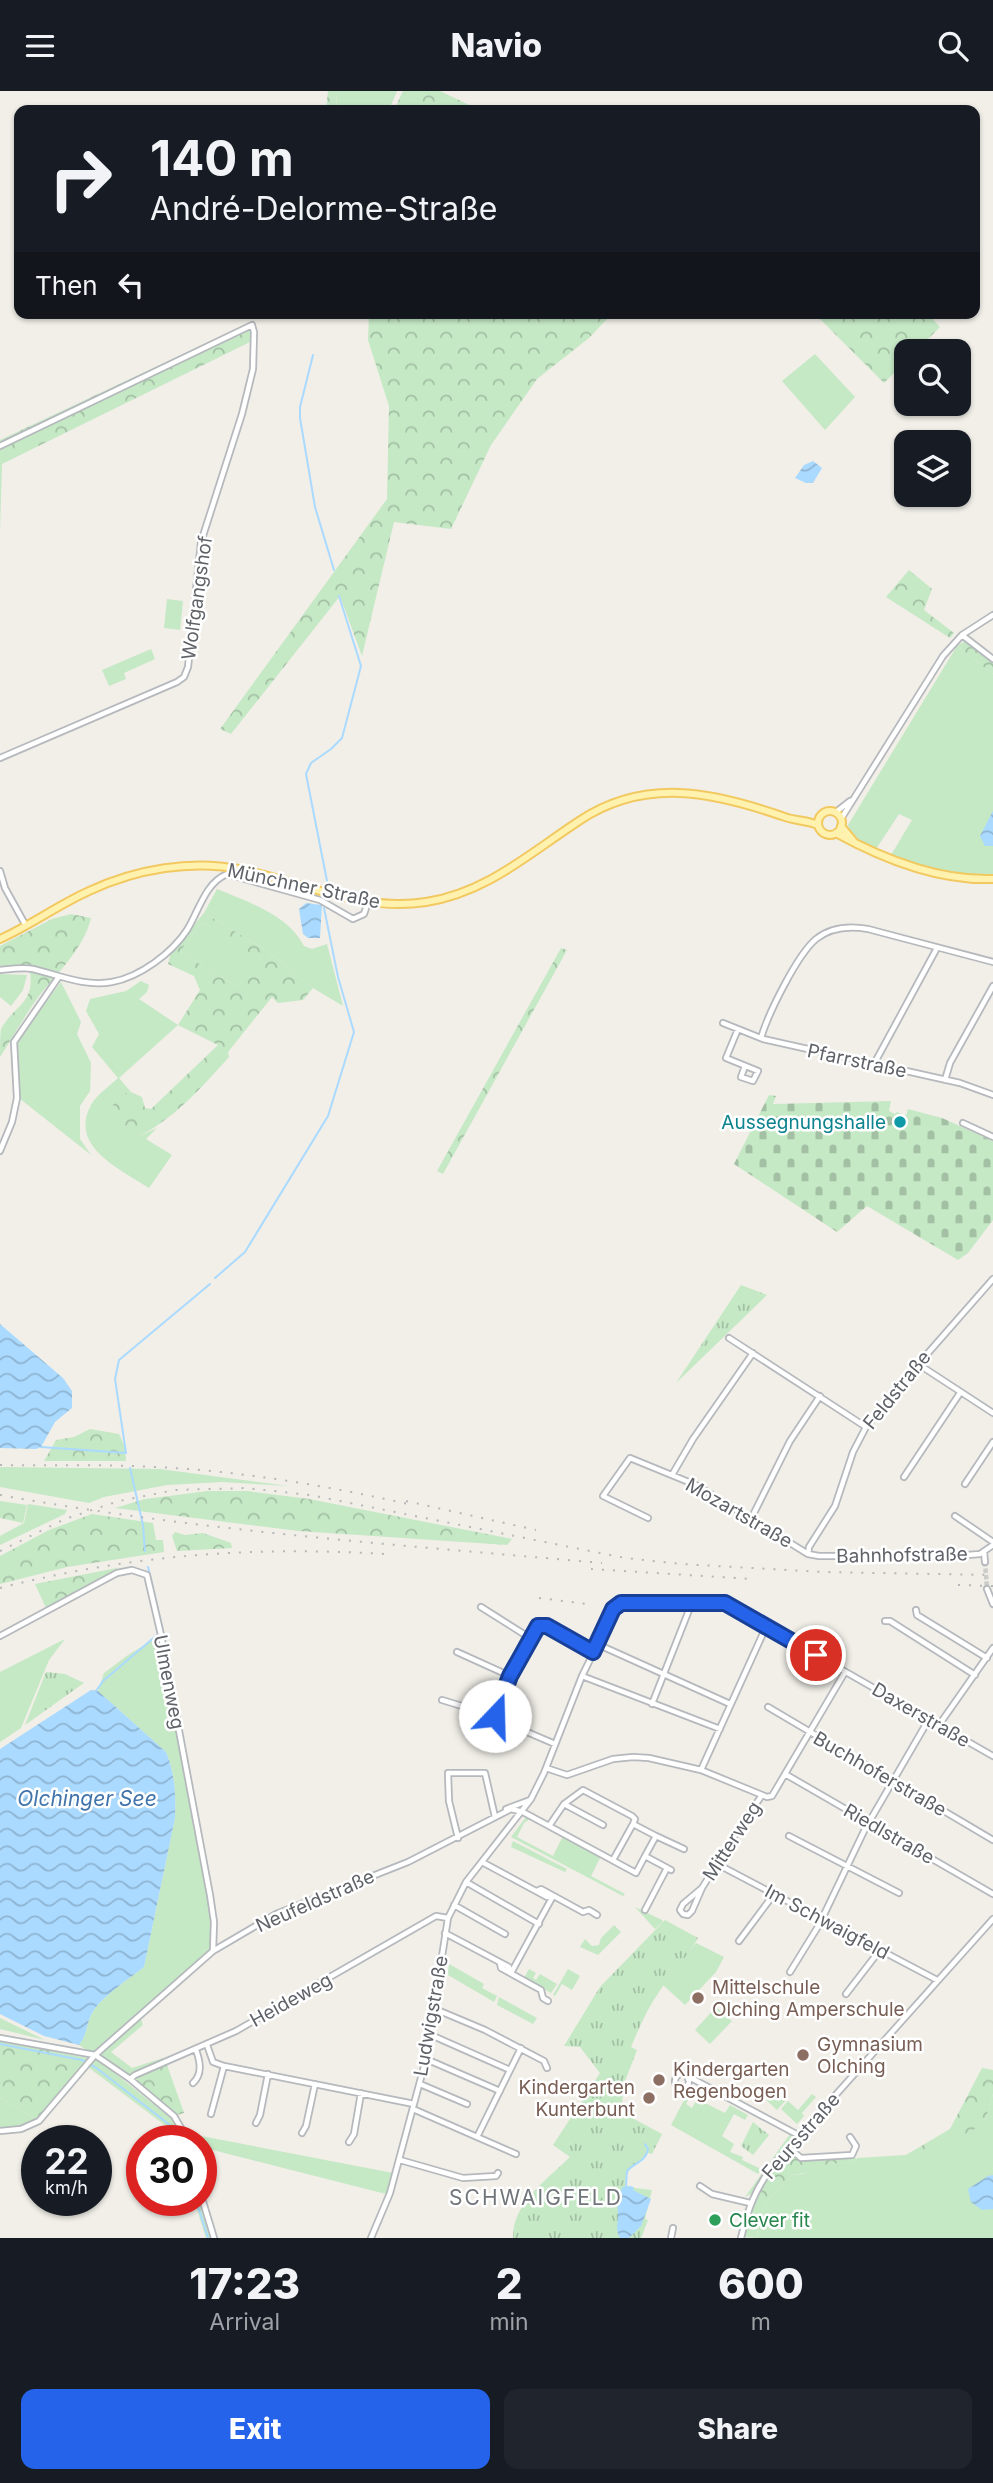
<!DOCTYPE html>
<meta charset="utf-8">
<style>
:root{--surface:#171b24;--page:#20242c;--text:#f1f3f6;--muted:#9ea1a6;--accent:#2563eb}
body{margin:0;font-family:Inter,sans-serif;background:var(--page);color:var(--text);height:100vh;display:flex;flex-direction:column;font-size:26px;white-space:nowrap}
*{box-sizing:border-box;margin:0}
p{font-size:23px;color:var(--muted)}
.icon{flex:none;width:38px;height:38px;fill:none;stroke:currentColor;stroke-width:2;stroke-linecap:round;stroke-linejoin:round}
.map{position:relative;height:2147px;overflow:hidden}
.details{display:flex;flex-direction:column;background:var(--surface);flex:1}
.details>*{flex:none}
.banner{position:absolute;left:14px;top:14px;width:966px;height:214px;border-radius:14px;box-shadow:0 2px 5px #0004;background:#171b24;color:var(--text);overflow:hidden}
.fabs{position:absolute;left:894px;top:248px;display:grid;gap:14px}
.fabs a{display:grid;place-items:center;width:77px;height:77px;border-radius:14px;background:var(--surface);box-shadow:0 2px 5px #0004;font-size:35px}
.speed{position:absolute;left:21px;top:2034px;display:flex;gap:14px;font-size:35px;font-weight:700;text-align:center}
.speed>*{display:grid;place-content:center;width:91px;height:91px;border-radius:50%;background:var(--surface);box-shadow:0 2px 5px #0004;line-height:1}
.speed small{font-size:18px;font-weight:400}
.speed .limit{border:10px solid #d22;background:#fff;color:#111}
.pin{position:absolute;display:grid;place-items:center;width:60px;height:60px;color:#fff;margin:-30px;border:4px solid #fff;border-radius:50%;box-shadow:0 2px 7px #0007}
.me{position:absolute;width:77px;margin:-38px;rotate:21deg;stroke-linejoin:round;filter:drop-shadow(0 0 5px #0008)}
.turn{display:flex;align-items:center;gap:24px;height:147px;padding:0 21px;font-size:32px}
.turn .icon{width:91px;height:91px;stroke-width:2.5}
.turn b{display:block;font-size:49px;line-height:60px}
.then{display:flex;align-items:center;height:66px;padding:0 21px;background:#0003;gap:14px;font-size:26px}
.eta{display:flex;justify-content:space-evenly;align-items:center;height:119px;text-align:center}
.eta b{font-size:42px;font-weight:800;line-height:49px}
.action{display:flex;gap:14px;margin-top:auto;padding:14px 21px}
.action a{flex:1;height:80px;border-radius:14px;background:var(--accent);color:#fff;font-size:28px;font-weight:800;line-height:80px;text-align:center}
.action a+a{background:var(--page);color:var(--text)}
header{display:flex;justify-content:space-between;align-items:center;height:91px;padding:0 21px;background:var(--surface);font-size:32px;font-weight:800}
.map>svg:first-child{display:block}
.green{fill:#c5e8c5}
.forest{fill:url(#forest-crowns);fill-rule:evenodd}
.cemetery{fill:url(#cemetery-stones)}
.park{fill:url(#park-tufts)}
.water{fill:url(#water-waves)}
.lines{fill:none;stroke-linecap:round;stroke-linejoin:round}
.stream{stroke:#aadaff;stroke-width:2}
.minor-tunnel{stroke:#ccccc8;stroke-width:4.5;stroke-dasharray:4.5 2;stroke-linecap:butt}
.minor-casing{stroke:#b5b8bc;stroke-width:8}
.major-casing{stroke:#f2c960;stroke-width:10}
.minor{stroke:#fff;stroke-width:4.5}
.major{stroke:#fff2af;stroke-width:6}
.rail{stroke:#b6b7b8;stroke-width:2;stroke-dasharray:2 9;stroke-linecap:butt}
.route-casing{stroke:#184099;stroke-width:18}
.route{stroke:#2563eb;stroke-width:12}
.culture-dot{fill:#0f9aa8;stroke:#fff;stroke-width:2.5}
.education-dot{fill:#8d6e63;stroke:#fff;stroke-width:2.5}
.leisure-dot{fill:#2e9e5b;stroke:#fff;stroke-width:2.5}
.labels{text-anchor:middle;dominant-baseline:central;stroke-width:5;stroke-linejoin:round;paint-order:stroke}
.street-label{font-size:19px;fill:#5f6368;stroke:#fff}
.culture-label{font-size:19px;fill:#0d838f;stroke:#fff;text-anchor:end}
.education-label{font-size:19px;fill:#785e54;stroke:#fff;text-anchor:start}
.leisure-label{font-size:19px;fill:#27864d;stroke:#fff;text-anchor:start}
.water-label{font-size:21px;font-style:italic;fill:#4174aa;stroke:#fff}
.neighbourhood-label{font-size:21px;letter-spacing:2px;fill:#70757a;stroke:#fff}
</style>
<header><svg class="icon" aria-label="menu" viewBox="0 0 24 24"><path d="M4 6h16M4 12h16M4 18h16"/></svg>Navio<svg class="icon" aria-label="search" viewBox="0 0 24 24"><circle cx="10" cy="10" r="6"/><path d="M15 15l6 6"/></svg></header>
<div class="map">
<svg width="993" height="2147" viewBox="0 0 993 2147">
<defs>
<pattern id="forest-crowns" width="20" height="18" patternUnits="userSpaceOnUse" patternTransform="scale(1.75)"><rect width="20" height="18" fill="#c5e8c5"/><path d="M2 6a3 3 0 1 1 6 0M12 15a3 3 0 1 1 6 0" fill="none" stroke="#a3c0a4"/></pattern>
<pattern id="cemetery-stones" width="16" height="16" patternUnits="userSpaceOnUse" patternTransform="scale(1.75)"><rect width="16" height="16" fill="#c5e8c5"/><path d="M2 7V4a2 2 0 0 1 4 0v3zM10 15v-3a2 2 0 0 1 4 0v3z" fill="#a3c0a4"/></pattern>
<pattern id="park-tufts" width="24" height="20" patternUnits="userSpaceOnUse" patternTransform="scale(1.75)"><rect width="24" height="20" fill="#c5e8c5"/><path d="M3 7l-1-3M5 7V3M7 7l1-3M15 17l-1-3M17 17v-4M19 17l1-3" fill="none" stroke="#a3c0a4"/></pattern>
<pattern id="water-waves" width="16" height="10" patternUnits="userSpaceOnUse" patternTransform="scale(1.75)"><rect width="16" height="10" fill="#aadaff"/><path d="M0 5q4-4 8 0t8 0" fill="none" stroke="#8eb4d2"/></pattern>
</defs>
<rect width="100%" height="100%" fill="#f1efe8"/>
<path class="green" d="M337,0H397L389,19H336Z
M815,263L855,306L825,339L782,290Z
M167,508L183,510L180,539L164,537Z
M957,555L993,583V784C957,787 924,776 891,764L912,729L899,723L876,758C864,752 852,748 848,734Z
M151,558L155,568L124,582L126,588L109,595L102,579Z
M217,798C250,812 287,823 304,855L312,858L327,853L343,915L313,897L266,859L204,822Z
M202,831L261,869L236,895L180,861Z
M0,883L27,884L23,899L11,915L0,906Z
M141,890L149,894L147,901L139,908L178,934L119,987L131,1001L122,1003L137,1046L157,1037L146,1048L172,1064L149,1097C122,1079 68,1056 91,1014C96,1004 110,995 118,987L92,956L99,943L86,920L90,908L126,900Z
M61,891L81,931L77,943L91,972L90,1000L80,1015V1048L91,1064L19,1007L16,952Z
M0,1376L160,1378L289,1395L222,1391L167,1394L104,1406L89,1412L0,1396Z
M28,1413L67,1419L65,1423L0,1454V1445L24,1432Z
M161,1544L214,1831L213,1860L140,1925L143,1934L111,1961L132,1977L163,1967L167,1974L136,1985L132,1990L79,1954C87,1944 86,1935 91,1924C98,1908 130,1887 144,1876L175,1727C176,1704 175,1683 166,1661L98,1600L104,1582L128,1564Z
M65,1548L49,1569L21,1637L0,1651V1581Z
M526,1726L530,1728L524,1732L517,1746L553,1765L563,1745L601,1765L591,1785L625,1803L623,1805L511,1746Z
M513,1750L567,1778L565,1781L511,1756Z
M635,1816L662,1829L663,1831L655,1838Z
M614,1834L621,1841L598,1864L580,1856L585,1848L592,1855L599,1854L601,1847Z
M696,1852L724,1866L716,1881L685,1914L663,1894Z
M449,1873L484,1893L482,1897L497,1905L494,1911L448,1884Z
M529,1878L536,1882L533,1887L536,1889L540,1883L557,1893L551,1902L524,1887Z
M568,1878L580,1885L572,1899L562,1893L555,1905L553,1904Z
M499,1906L537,1927L533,1933L497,1914Z
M716,1916L732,1930L710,1953L695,1939Z
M0,1927L45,1949L0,1938Z
M94,1968H97L171,2027L179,2036L185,2049H179L166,2035L88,1976Z
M692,1994L695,1996L686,2013L692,2017L697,2008L725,2022L730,2014L748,2024L745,2029L734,2023L722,2045L734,2053L730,2061L743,2066L742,2069L759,2077L761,2079L758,2083L671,2034Z
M772,1995L786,2009L777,2019L762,2005Z
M812,2003L816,2006L802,2022L804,2025L797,2033L781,2018L788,2010L798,2019Z
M993,2003V2147H758C755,2119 774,2103 792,2084L803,2083L828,2073L856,2070L857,2067L906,2064L984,2033Z
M0,2007L39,2030L32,2034L0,2040Z
M191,2043L393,2082L386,2103L201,2056V2049H193Z
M790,2043L792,2048L751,2103L745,2106Z
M194,2109H201L213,2147H206Z"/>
<path class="forest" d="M328,0H337L336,19H326Z
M403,0H440L480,19H394Z
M369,222H610L607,228L589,247L537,288L491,354L451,438L394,431L362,565L340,505L231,643L220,638L387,408L389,315L368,249Z
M814,222H927L940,236L915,261H906V270L884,292Z
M249,232L252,250L2,373L0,440V349Z
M909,479L932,498L924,519L954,542L950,547L886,506Z
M965,550L993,571V583L957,555Z
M204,822L266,859L313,897L303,909L278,912L272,906L228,961L229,966C202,996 173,1029 137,1046L108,1020L122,1003L131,1001L142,1006L145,1017L151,1018L218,954L178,934L200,899L194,885L168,873L171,861ZM202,831L260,869L236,895L180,861Z
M71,823L91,827C84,857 58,881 39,905C25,924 13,946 0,966C0,958 0,946 1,938C14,914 35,913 30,880L0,879V855L52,828Z
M561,857L567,859L443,1083L437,1080Z
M90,1338L119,1343L125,1356L126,1370H44L56,1349L74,1346Z
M208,1400H247L309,1408L512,1448L507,1454L299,1440L115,1417L145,1408Z
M0,1410L27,1414L23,1432L0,1427Z
M92,1423L153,1432L156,1449H163L164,1461L67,1476L0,1493V1465L49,1439Z
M175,1441L185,1444L203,1442L231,1452L232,1457L177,1460L172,1445Z
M117,1477V1480L46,1517L35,1493Z
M0,1950L87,1967L89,1971L39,2030L0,2007Z
M167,1974L184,2022L174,2025L132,1990L136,1985Z
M982,1977L993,1979V2003L984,2033L934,2060L906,2064L950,2038Z
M789,2061L807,2070L856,2067L857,2070L828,2073L812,2081L792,2084C774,2103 755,2119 758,2147L744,2146C753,2109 764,2089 789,2061Z"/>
<path class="cemetery" d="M769,1004L776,1005L773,1013L891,1010L889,1020L895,1023L897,1021L906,1025L908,1018L942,1027L993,1050V1129L968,1162L958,1169L867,1115L837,1141L734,1073Z"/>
<path class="park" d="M741,1194L767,1204L676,1292Z
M46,1581L65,1583L84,1592L25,1634Z
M665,1829L698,1847C687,1867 671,1882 659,1901C647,1918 639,1937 631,1956L637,1959L624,1993L621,2021L662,2043L652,2063L648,2062C639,2078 624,2072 626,2096L652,2099L645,2128L648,2129L641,2147H513C512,2112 548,2088 570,2066L553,2054L600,1982L580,1956L564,1955L600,1896Z
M753,2031L769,2044L753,2064L741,2055Z"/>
<path class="water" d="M813,370L822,377L813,392H806L795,387L804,374Z
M993,720V755H985L980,745Z
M306,812L322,814L320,847H308L303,843L299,818Z
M0,1233L63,1287L72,1300V1317L55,1331L41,1356L36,1358L0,1357Z
M91,1599L98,1600L166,1661C175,1683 176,1704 175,1727L144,1876C130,1887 98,1908 91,1924C86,1935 87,1944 79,1954L44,1945L0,1923V1658Z
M993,2084V2118L982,2119L971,2111L968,2098L988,2085Z
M629,2095L634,2096L633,2099L651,2108L641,2135L629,2147H620C615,2138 618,2133 618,2124C618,2109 614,2110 623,2096Z"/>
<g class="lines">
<path class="stream" d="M313,264L300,316V327L315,416L334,479
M328,795L306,683L311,672L331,658L342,647L361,575L339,505
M215,1187L245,1161L328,1025L354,941L338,886L324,817
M41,1356L126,1362L115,1288L119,1269L210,1193
M130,1377L143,1434L145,1460
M148,1476L163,1540
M96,1600L103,1590L157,1544
M0,1953L82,1969L95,1976L175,2038L180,2049
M626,2096L627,2080C635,2071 646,2071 648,2058L645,2053
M196,2109L208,2147"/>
<path class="minor-tunnel" d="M985,1471L987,1498"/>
<defs>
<path id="minor" d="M0,355L252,234L254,241L253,278L242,323L201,451L188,576L184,586L177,591L0,667
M962,544L993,568
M836,721L850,710
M841,728L943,565L962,544L993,524
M0,780L5,797L26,835
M0,879C10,878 23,876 33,878C59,884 84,896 112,891C140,886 172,862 187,839C199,820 205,792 227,783L320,809L353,828L364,823L368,811
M723,932L763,948L960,992L993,1004
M738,938L726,967L758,980L753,990L741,986L745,975
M761,947C768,923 797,864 816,848C831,836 851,835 868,838L993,871
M874,973L937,857
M945,989L950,972L993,895
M963,1032L993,1046
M0,1060L12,1031L17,1007L14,951L58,887
M729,1247L866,1336
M918,1273L993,1322
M672,1384L693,1348L753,1262
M904,1386L960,1302
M965,1393L993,1351
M955,1425L993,1451
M648,1427L603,1405L630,1367L696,1394L808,1463L819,1465H955L980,1463L993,1454
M751,1428L790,1350L820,1305
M984,1461L985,1471
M808,1463L809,1456L835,1415L853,1361L866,1336L907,1286L993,1188
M987,1498L993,1513
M481,1516L530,1547
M916,1519L917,1524L987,1567
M885,1530H890L975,1584
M0,1545L117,1482L132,1479L147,1484L161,1544L210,1804L214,1831L213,1859
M597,1553L730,1613
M457,1561L510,1585
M582,1585L720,1638
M442,1609L495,1625
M652,1613L691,1514
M768,1616L993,1749
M939,1634L993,1557
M555,1653L499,1629L495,1625V1620L510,1585L538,1535H547L593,1561
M546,1677L567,1684L613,1668L633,1666L649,1667L701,1679L767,1706L772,1705L845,1581
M701,1679L766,1536
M785,1683L993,1803
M564,1713L603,1734
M506,1718L530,1709
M549,1735L564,1713L583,1699L632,1725L635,1728L633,1733
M656,1745L684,1758
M789,1745L899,1802
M458,1747L449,1710L448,1682H485L495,1726
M613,1769L633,1733L656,1745L645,1765
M482,1771L547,1806L551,1804
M717,1773L937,1889
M466,1791L539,1833
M702,1797L683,1813L680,1819L683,1823L688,1824L692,1820L702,1797L731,1750L762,1704
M537,1800L541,1798L583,1821L589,1819L597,1824
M454,1814L505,1843
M645,1819L667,1777
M445,1842L509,1876V1881
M739,1850L774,1803
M500,1872L501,1877L541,1899L543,1907L548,1910
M790,1881L819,1834L865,1738L929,1628
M511,1882L553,1805
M846,1903L880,1859
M435,1918L485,1939L544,1970L547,1977
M431,1944L510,1979
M0,1947L95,1964L130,1988L174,2025L188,2049
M207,1954L213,1971L224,1975L414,2013
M426,1968L500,2000
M675 1990a7 7 0 1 1 14 0a7 7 0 1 1-14 0Z
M130,1988L135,1984L236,1940L436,1825L448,1827
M688,1988L691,1987L800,2045
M193,1992C203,1983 200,1970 196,1959
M420,1993L467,2013
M413,2018L516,2063
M211,2023L224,1975
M256,2032L260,2024L268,1983
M0,2040L21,2038L39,2030L95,1964L213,1860L276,1823L408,1771L511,1718L523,1721L636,1782L645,1765L671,1779
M302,2042L306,2035L315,1993
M477,2046L521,1957
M349,2051L354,2043L361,2002
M789,2057L801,2067L852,2064L856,2055L850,2046
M400,2069L463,2087L496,2085L498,2082
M700,2095L712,2103L750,2112
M201,2104L214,2147
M371,2147L390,2102L426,1968L448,1827L466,1791L531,1708L544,1682L582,1585L617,1514L626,1511L691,1514L725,1512L993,1665
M671,2147L673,2137
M741,2147C748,2117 755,2099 773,2074L993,1828"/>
<path id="major" d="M818 732a12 12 0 1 1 24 0a12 12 0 1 1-24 0Z
M841,735L854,751
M836,742C883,768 938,790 993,788
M0,848C31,834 58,814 89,800C136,778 192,768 244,779C305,792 362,821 426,811C486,802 530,762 579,730C645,686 713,701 782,725C794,730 807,729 818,734"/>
</defs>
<use href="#minor" class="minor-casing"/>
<use href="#major" class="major-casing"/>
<use href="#minor" class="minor"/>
<use href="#major" class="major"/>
<path class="rail" d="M0,1374C52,1375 103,1373 155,1376C242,1380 328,1395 413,1414
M0,1404C199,1440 400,1454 602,1472
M406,1410L536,1439
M0,1460L65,1428L119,1410L175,1399L246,1397L310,1404L625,1467L681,1473L822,1481L993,1484
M591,1478L752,1488
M958,1494L993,1495
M0,1497C129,1464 252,1455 385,1463
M539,1507L587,1513"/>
</g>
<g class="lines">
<defs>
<path id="route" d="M495,1625L510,1585L538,1535H547L593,1561L613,1518L621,1512H725L816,1564"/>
</defs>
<use href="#route" class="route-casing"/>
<use href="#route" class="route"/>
</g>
<circle class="culture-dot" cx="900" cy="1031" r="7"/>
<g class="education-dot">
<circle cx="698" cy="1907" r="7"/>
<circle cx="803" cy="1964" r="7"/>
<circle cx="659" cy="1989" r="7"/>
<circle cx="649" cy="2007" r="7"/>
</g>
<circle class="leisure-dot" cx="715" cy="2129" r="7"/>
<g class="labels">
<g class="street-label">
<text transform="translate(197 507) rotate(-82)">Wolfgangshof</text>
<text transform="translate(304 795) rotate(12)">Münchner Straße</text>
<text transform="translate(857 970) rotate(12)">Pfarrstraße</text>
<text transform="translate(897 1299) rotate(-51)">Feldstraße</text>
<text transform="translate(739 1422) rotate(30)">Mozartstraße</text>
<text transform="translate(902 1464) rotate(-1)">Bahnhofstraße</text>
<text transform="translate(169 1591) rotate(79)">Ulmenweg</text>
<text transform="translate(921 1624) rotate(30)">Daxerstraße</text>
<text transform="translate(880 1683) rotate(30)">Buchhoferstraße</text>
<text transform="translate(889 1743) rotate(30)">Riedlstraße</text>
<text transform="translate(732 1750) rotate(-57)">Mitterweg</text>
<text transform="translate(315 1810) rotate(-24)">Neufeldstraße</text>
<text transform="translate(827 1831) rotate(28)">Im Schwaigfeld</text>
<text transform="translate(291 1909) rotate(-29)">Heideweg</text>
<text transform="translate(431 1925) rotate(-80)">Ludwigstraße</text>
<text transform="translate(801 2045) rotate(-49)">Feursstraße</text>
</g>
<g class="culture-label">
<text x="886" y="1031">Aussegnungshalle</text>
</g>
<g class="education-label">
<text x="712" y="1896">Mittelschule<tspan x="712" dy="22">Olching Amperschule</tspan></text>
<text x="817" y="1953">Gymnasium<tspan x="817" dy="22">Olching</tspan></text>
<text x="673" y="1978">Kindergarten<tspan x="673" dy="22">Regenbogen</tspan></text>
<text x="635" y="1996" text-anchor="end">Kindergarten<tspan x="635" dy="22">Kunterbunt</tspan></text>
</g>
<g class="leisure-label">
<text x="729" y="2129">Clever fit</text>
</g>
<g class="water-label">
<text x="87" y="1707">Olchinger See</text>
</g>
<g class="neighbourhood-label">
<text x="536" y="2106">SCHWAIGFELD</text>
</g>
</g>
</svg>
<div class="fabs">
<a><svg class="icon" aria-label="search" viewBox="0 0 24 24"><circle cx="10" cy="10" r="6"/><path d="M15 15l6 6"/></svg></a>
<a><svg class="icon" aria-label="layers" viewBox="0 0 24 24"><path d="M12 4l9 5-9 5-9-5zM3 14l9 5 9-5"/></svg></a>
</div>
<div class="speed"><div>22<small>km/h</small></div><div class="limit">30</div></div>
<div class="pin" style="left:816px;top:1564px;background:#d93025"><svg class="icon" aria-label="arrive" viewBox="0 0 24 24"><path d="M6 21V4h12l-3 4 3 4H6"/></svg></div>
<svg class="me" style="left:495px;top:1625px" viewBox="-20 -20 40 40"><circle r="19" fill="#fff"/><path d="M0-13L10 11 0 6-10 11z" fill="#2563eb"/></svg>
<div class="banner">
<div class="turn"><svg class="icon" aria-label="right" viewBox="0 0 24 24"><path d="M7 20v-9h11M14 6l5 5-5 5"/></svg><div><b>140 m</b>André-Delorme-Straße</div></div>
<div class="then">Then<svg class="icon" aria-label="left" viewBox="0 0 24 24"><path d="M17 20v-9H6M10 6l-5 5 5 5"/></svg></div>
</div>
</div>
<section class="details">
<div class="eta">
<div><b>17:23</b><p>Arrival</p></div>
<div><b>2</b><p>min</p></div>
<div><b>600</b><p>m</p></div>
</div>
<div class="action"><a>Exit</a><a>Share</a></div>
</section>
